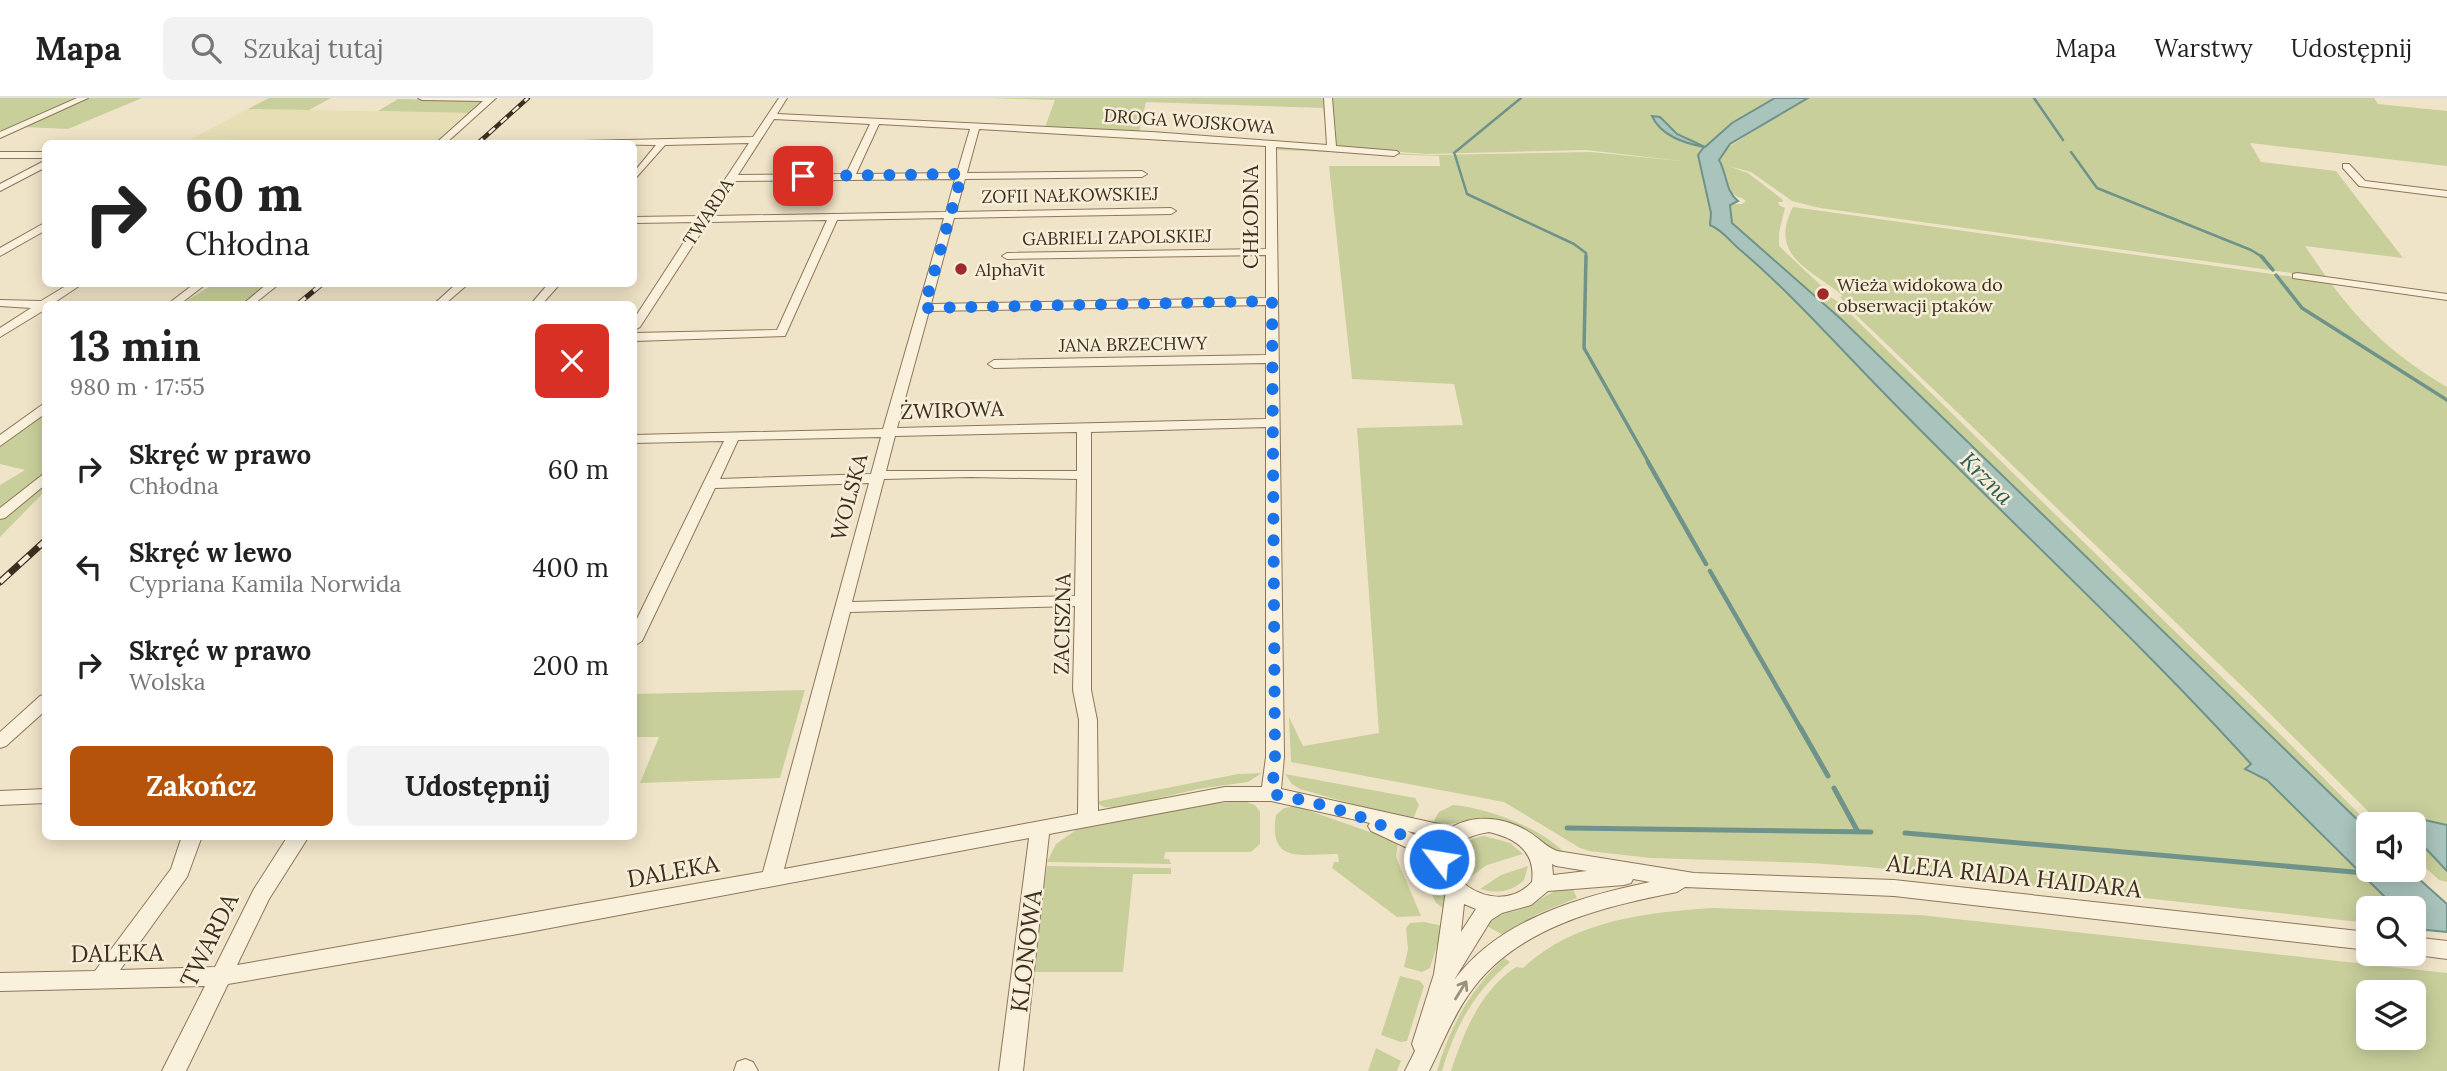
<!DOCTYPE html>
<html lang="pl">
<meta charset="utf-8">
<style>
:root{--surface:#fff;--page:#f2f2f2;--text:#222;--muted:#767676;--line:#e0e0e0;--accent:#b45309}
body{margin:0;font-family:Lora,serif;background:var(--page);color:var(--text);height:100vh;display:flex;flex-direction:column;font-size:26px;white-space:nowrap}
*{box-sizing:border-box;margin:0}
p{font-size:23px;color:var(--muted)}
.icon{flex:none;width:38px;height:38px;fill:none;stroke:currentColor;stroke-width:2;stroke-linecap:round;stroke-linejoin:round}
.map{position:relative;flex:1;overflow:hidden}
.panel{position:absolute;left:42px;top:203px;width:595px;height:539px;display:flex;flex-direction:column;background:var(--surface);border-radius:10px;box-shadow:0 4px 18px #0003}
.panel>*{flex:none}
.banner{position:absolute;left:42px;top:42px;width:595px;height:147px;border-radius:10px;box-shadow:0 4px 18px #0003;background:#fff;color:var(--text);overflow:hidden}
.fabs{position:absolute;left:2356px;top:714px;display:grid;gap:14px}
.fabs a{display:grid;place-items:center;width:70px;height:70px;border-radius:10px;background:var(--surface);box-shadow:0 4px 18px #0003;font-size:35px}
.pin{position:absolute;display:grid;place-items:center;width:60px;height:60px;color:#fff;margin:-30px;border-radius:14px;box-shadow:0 4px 10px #0006}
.me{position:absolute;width:77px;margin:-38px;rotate:301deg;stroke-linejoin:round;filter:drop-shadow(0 0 5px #0008)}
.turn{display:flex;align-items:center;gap:24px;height:147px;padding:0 28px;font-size:32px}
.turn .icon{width:91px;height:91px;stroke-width:2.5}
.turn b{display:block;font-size:49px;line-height:60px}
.round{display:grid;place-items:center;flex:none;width:74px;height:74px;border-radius:10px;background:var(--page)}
.summary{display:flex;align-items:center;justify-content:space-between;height:119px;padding:0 28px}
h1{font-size:42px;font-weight:700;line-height:52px}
.action{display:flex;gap:14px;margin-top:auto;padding:14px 28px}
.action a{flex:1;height:80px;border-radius:10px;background:var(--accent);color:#fff;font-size:28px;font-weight:700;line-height:80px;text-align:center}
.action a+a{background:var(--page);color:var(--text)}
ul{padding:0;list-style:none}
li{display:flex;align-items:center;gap:21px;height:98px;padding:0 28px}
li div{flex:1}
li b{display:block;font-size:26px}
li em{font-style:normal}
header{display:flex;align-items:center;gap:42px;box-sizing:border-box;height:98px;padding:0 35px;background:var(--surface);border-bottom:2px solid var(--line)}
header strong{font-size:33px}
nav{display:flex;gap:38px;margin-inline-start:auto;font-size:24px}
.search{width:490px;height:63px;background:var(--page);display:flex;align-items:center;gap:18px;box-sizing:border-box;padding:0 24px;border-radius:10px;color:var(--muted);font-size:26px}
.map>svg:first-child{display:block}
.farmland{fill:#e6deb5}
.green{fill:#c9cf9b;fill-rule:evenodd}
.water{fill:#a9c4bc;stroke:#6f938a;stroke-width:2}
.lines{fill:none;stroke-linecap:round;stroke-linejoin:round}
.stream-far3{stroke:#6f938a;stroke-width:2.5}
.stream-far2{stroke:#6f938a;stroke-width:3.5}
.stream-far1{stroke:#6f938a;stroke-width:4.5}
.stream{stroke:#6f938a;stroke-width:5}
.minor-casing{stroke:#8d765c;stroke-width:2}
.minor{fill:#faf1dc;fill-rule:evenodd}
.rail-far2-casing{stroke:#3d2e20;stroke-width:4.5}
.rail-far1-casing{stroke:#3d2e20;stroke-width:5}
.rail-casing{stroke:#3d2e20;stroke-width:7}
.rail-far2{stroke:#f7eed8;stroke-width:2.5;stroke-dasharray:8;stroke-linecap:butt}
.rail-far1{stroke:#f7eed8;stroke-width:3.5;stroke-dasharray:10;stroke-linecap:butt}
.rail{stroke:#f7eed8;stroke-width:4.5;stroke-dasharray:13;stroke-linecap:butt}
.oneway{stroke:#9c907e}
.route{stroke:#1a73e8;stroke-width:12;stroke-dasharray:0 21.6}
.poi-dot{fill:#9e2a2b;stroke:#f7eed8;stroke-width:2.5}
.labels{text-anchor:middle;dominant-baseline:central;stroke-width:5;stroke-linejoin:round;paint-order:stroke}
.far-street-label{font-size:18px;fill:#3d2e20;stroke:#f7eed8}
.far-poi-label{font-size:18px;fill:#3d2e20;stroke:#f7eed8;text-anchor:start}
.street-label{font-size:21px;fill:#3d2e20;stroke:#f7eed8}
.water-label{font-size:23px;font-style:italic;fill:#2f5d5a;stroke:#f7eed8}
.near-street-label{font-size:24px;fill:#3d2e20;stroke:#f7eed8}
</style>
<header>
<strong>Mapa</strong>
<div class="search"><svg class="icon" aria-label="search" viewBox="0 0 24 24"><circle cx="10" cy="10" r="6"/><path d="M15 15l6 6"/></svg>Szukaj tutaj</div>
<nav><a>Mapa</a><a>Warstwy</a><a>Udostępnij</a></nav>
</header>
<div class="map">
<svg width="2447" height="973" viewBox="0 0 2447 973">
<rect width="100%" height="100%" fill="#f0e4c8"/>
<path class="farmland" d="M248,11L472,15L436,45L191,41Z"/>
<path class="green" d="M0,0H79L4,33L0,32Z
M90,0H142L68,31L23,29Z
M269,0H331L309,12L248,11Z
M988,0H1775C1747,16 1719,31 1699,57L1711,115L1710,127C1722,132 1728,142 1738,150C1787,191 1829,239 1873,285C1998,413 2131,534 2251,666L2248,674L2267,682L2396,810H2368V825L1867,769L1810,765L1650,760L1589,753L1580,750L1504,704L1291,664L1289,619L1303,648L1379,635L1357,330L1463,327L1454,286L1352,281L1329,68H1440L1439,58L1277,52L1278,48L1430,57L1591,54L1690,64L1586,52L1427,56L1278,45L1328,46L1323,10L1146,4L1139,34L1045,29L1055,2Z
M1808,0H2374L2378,6L2447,13V68L2250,45L2261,64L2336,73L2403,160L2305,148L2327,180L1820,110L1792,103L1751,74L1728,68L1748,75L1782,101L1783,104H1778L1779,107L1785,110L1779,135V148L1828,194L1823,195L1837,203L2282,638L2369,726L2368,732L1841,221L1732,125L1730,106H1742L1746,103C1742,99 1734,99 1731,94C1723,85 1726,72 1719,62L1725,51Z
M398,1L481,3L484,4L472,15L378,13Z
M1793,109L2330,184C2363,229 2399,261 2447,289V784L2439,782L2413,758V726H2381L2246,592L1852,213L1840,199L1843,198C1813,172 1767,159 1793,109Z
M214,186H270L242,206H181Z
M45,313V393L0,439V387L25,372L0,366V349Z
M805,592L780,680L640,685L659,639H634V596Z
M1262,675L1248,684L1198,691L1117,710L1104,709L1095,704L1238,676Z
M1285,676L1415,700L1419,707L1412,723L1300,691L1292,686Z
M1244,703L1255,707L1260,714V746L1251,754H1165L1164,761H1169L1171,766L1047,764L1056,746L1079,730L1203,706Z
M1453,707C1486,709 1547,732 1567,758L1486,721L1431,728L1439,714Z
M1296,708L1398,744L1396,759L1421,818L1397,819L1332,770L1334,764H1339L1338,756C1302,756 1268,767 1276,717L1284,710Z
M1484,738L1510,745L1523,756L1487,767L1466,782L1455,765C1455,747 1468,741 1484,738Z
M1416,752C1433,768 1446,789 1447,813L1436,805L1414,760Z
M1047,768L1171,770V776H1133L1123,874H1033Z
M1528,768L1524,782C1512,794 1497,796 1480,791L1501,777Z
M1571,786L1577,800L1537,816L1503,837L1485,827C1498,814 1510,816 1526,809C1544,801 1550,793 1571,786Z
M1713,810L1920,817L2447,875V973H1451C1464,934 1480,893 1516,869L1523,870C1573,822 1649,814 1713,810ZM2368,894H2413V940H2368Z
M1424,824L1443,828L1430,870L1422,874L1404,869L1408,851L1406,830L1410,825Z
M1504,860L1510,864C1474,894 1455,929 1442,973H1437C1450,928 1470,892 1504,860Z
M1400,878L1420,883L1424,888L1407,943L1401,944L1381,937Z
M1376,950L1401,963L1397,973H1368Z"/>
<path class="water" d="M1775,0H1808L1730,46L1719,62C1727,75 1725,93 1738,103L1730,107L1732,125L1841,221L2368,732V772H2409L2447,806V834L2416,831L2413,828V810H2396L2267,682L2245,671L2251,666C2133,536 2003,418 1881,292C1834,244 1789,193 1738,150C1728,141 1722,132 1710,127L1711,115L1698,57L1704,49C1684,45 1661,38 1652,18L1660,19L1677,36L1705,49L1732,25Z
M2402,717L2447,727V773L2413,737V726H2403L2397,719Z"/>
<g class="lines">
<path class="stream-far3" d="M2034,0L2063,42
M2071,54L2097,90L2251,152L2264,160
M1454,55L1521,0
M1455,57L1467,96L1574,146L1586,155V160"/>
<path class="stream-far2" d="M1586,158L1584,250L1649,365
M2261,158L2273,172
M2276,177L2302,210L2447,302"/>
<path class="stream-far1" d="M1648,364L1706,466
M1710,473L1801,631"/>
<path class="stream" d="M1800,629L1828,678
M1834,690L1858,734
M1567,730L1871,734
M1905,735L2365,775"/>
<defs>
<path id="minor" d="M77,0H88L0,40V34Z
M418,0H496L445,46H435L483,3L422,2Z
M779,0H787L777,16L1152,34L1327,47L1324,0H1332L1336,48L1397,53L1399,55L1394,58L1276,49L1284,659L1281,691L1452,729C1476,715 1507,720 1529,734C1540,741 1545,748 1557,753L1694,775L1894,782L2368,834V852L1894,798L1685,789L1677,794C1602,809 1515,829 1469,896C1452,920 1442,947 1429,973H1405L1415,953L1412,946L1434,876L1446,792L1431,766L1418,755L1371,733L1368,728L1370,725L1271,703H1225L1049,736L1023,973H999L1029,740L529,834L228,886L186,973H162L205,888L0,893V875L95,873L171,771L182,738H202L187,779L120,872L215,869L254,791L288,738H309L269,801L237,867L763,774L869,385L715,390L642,543L634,548V527L724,343L634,345V337L883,331L944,120L837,122L785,238L634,243V235L777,232L827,122L708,124L640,229L634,232V221L697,124L634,125V119L701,118L749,45L665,47L634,82V74L656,47L579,46L583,43L753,39ZM774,21L870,26L846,76L738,77ZM879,26L970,31L957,75L856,76ZM979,31L1266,48V151L1007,155L1002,158L1007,161L1266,157V200L931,206L954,120L1171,116L1176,113L1171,110L956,114L965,81L1142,79L1147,76L1142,73L967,75ZM955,81L946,114L712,118L734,83ZM1266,207V257L994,262L988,266L994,270L1266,265V321L897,330L929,213ZM1266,329V659L1262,689H1225L1098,713L1097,622L1091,592V334ZM1077,334V373H886L895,338ZM881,339L871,376L720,381L738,342ZM971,379L1077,381L1075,498L852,504L884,381ZM1075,508L1073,592L1079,622L1078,716L784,771L850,514ZM1407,733L1439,740L1435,747ZM1489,734C1516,740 1536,754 1532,784C1487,832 1401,748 1489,734ZM1552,766L1556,768L1587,773L1553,777ZM1633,781L1650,784C1579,799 1500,821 1454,882L1491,822L1502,815L1531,807L1548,793L1624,787L1631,785ZM1464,806L1476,811L1461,834Z
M0,54H46V60H0Z
M46,62V69L0,93V86Z
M2343,66H2349L2365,83L2447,93V99L2359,88L2343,70Z
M46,124V132L0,158V150Z
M2297,175L2447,196V202L2293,180V176Z
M69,186H82L52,206H46V211L0,239V230L31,210L0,208V202L41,203Z
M194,186H206L180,206H168Z
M267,186H279L254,206H243Z
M456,186H468L445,206H434Z
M548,186H560L542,206H531Z
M46,304V315L0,348V337Z
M46,374V386L5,420L0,421V410Z
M46,596V612L6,648L0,650V634L40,598Z
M46,691V705L0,707V693Z
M2413,839L2447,843V861L2410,856H2413Z
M745,961L753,964L758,973H734L737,964Z"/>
</defs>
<use href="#minor" class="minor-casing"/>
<use href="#minor" class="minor"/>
<defs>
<path id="rail-far2" d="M477,46L528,0"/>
<path id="rail-far1" d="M298,206L322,186"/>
<path id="rail" d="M0,484L46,442"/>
</defs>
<use href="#rail-far2" class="rail-far2-casing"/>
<use href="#rail-far1" class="rail-far1-casing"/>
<use href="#rail" class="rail-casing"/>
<use href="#rail-far2" class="rail-far2"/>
<use href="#rail-far1" class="rail-far1"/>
<use href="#rail" class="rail"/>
</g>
<defs><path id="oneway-shaft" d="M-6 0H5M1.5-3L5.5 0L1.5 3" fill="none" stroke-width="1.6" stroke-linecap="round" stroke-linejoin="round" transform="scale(1.75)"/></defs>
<use class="oneway" href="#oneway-shaft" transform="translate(1461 892) rotate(-58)"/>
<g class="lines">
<path class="route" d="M803,78L962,76L924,210L1272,203L1275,659L1272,696C1328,706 1394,725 1439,761"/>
</g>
<g class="poi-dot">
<circle cx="961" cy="171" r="7"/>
<circle cx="1823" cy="196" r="7"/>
</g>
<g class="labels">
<g class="far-street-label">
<text transform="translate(1189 23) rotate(4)">DROGA WOJSKOWA</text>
<text transform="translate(1070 97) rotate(-1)">ZOFII NAŁKOWSKIEJ</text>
<text transform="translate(708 114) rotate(-57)">TWARDA</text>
<text transform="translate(1117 139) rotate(-1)">GABRIELI ZAPOLSKIEJ</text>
<text transform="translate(1133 246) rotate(-1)">JANA BRZECHWY</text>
</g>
<g class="far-poi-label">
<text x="975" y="171">AlphaVit</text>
<text x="1837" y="186">Wieża widokowa do<tspan x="1837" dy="21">obserwacji ptaków</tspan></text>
</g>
<g class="street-label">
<text transform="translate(1250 119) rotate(-90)">CHŁODNA</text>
<text transform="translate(952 312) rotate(-2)">ŻWIROWA</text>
<text transform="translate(849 399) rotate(-75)">WOLSKA</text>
<text transform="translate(1062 526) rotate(-89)">ZACISZNA</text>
</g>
<g class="water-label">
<text transform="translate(1987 380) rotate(45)">Krzna</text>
</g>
<g class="near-street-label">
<text transform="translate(673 773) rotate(-10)">DALEKA</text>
<text transform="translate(2014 778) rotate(6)">ALEJA RIADA HAIDARA</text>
<text transform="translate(209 842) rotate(-64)">TWARDA</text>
<text transform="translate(1026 853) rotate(-83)">KLONOWA</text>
<text transform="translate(117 855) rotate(-1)">DALEKA</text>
</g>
</g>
</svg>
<div class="fabs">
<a><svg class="icon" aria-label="sound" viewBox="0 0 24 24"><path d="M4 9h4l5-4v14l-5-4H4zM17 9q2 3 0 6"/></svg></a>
<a><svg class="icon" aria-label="search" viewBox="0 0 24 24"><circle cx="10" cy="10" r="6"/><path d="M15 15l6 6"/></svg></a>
<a><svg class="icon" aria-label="layers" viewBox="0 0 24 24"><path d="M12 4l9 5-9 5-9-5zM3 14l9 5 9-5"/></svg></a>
</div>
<div class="pin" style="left:803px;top:78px;background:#d93025"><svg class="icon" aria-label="arrive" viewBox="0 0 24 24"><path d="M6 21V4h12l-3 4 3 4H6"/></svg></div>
<svg class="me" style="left:1439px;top:761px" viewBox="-20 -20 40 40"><circle r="17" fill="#1a73e8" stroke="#fff" stroke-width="3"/><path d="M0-11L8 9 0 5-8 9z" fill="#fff"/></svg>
<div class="banner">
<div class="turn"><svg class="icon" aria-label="right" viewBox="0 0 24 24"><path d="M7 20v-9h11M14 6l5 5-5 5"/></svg><div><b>60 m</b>Chłodna</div></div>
</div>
<section class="panel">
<div class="summary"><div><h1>13 min</h1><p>980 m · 17:55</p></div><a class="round" style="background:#d93025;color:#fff"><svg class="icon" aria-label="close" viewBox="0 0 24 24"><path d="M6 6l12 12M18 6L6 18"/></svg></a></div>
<ul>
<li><svg class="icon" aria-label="right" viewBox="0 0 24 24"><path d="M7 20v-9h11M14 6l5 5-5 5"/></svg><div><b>Skręć w prawo</b><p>Chłodna</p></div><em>60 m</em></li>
<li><svg class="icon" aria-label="left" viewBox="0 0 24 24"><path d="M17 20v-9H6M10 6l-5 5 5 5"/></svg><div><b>Skręć w lewo</b><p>Cypriana Kamila Norwida</p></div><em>400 m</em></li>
<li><svg class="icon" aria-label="right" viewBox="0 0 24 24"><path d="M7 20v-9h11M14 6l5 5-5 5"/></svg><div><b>Skręć w prawo</b><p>Wolska</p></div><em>200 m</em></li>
</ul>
<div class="action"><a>Zakończ</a><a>Udostępnij</a></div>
</section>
</div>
